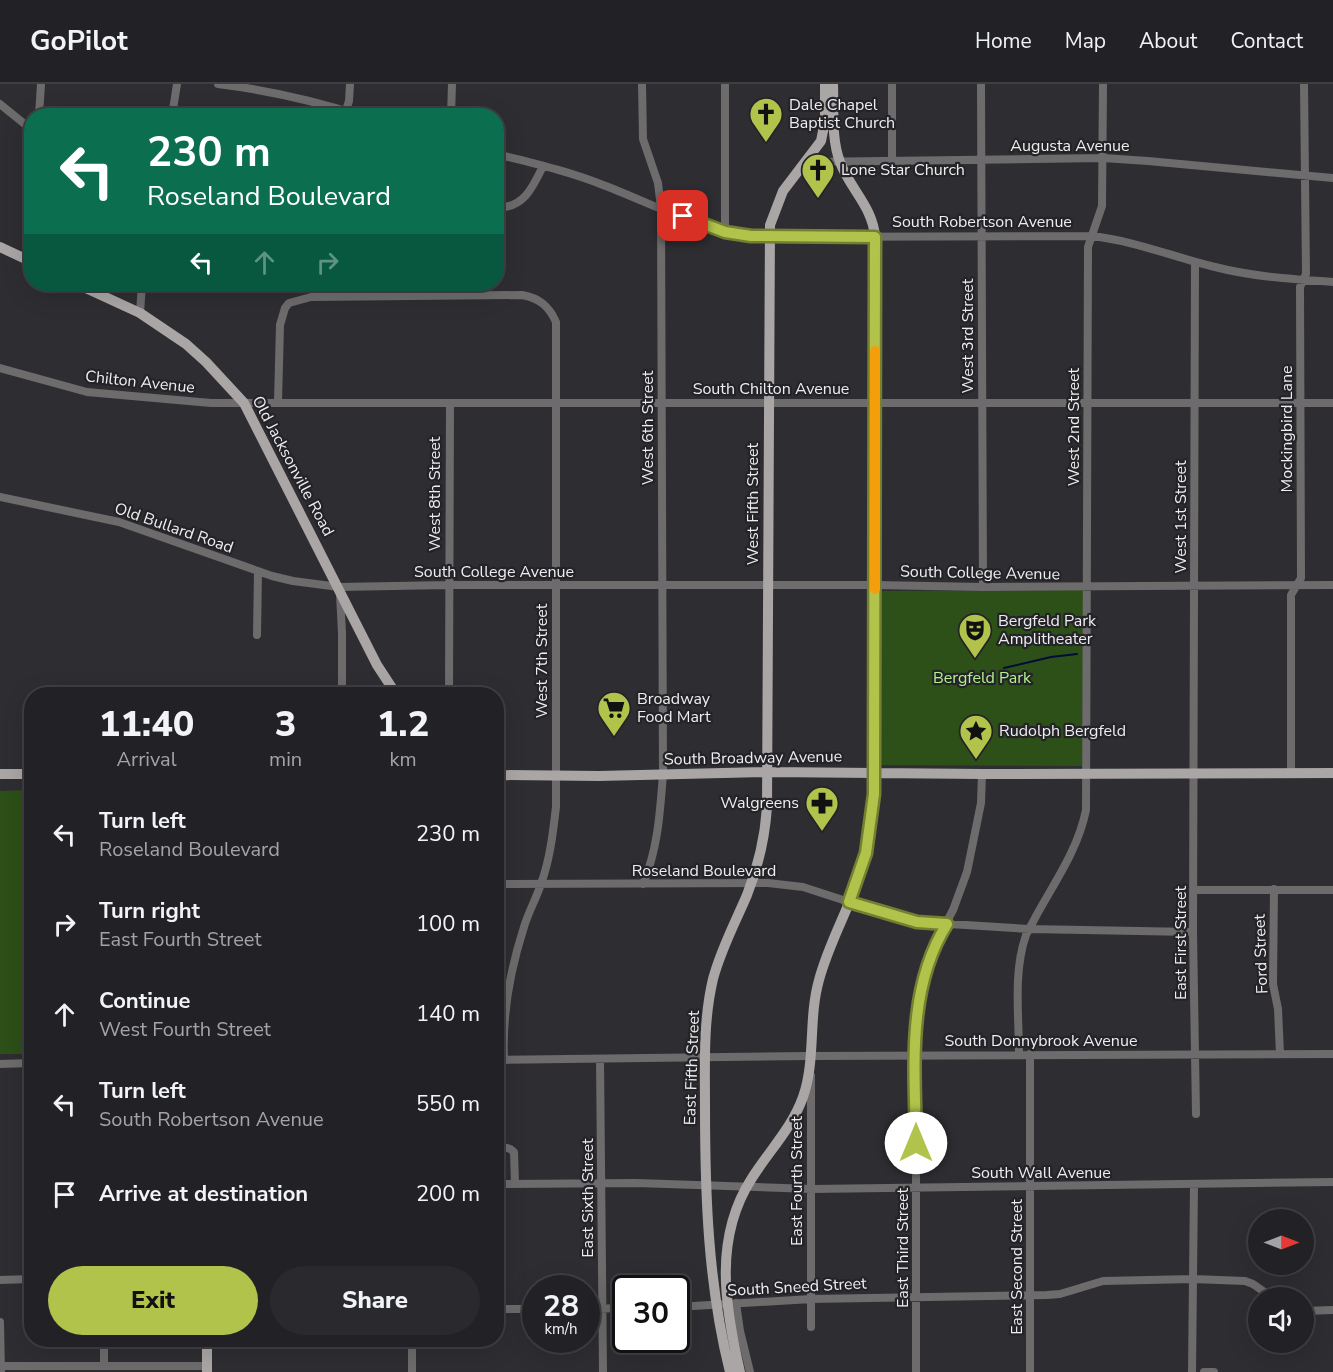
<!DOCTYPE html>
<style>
:root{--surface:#222226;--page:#2a2a2e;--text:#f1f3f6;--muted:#a2a4a7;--line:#3f3f43;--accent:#b2c34c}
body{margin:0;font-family:"Nunito Sans",sans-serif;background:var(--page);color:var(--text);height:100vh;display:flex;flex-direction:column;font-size:22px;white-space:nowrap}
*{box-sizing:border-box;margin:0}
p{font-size:20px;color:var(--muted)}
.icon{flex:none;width:33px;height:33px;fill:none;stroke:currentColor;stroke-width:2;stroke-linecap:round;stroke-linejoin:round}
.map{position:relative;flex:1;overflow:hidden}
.details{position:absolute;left:24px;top:603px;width:480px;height:660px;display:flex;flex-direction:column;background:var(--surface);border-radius:24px;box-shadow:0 6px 24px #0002,0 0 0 2px var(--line)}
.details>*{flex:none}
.top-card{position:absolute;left:24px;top:24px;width:480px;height:183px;border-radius:24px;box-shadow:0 6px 24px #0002,0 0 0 2px var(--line);background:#0b6e4f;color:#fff;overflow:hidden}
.needle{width:39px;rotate:90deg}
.buttons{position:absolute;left:1248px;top:1125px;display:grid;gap:12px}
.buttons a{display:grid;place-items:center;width:66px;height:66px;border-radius:50%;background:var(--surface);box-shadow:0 6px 24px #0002,0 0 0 2px var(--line);font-size:30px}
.speed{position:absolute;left:522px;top:1191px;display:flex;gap:12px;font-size:30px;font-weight:700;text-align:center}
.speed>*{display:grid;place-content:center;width:78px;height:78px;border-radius:50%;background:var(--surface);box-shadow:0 6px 24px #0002,0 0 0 2px var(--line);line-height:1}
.speed small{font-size:15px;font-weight:400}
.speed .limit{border:3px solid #111;border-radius:9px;background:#fff;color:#111}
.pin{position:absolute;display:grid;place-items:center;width:51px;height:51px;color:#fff;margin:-26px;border-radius:12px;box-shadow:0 3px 9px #0006}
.me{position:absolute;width:66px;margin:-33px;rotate:0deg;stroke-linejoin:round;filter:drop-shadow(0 0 4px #0008)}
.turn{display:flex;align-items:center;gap:21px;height:126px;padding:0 24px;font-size:27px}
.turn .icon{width:78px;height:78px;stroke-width:2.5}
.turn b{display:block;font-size:42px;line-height:51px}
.lanes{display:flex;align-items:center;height:57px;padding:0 24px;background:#0003;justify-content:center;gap:30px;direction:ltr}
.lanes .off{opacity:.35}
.eta{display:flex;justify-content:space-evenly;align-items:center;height:102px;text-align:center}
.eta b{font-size:36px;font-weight:800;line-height:42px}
.cta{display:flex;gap:12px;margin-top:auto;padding:12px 24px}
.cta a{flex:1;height:69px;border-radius:36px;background:var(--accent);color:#111;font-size:24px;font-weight:800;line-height:69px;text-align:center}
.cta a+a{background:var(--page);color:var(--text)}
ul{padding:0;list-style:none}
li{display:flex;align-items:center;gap:18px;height:90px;padding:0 24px}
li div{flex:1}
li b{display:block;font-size:22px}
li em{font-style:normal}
header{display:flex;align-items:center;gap:36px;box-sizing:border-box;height:84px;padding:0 30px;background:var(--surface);border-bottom:2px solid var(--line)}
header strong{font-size:28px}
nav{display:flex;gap:33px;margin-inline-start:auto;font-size:21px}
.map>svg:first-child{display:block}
.green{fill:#2d4f18}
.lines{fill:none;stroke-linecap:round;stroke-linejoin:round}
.stream{stroke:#000d3a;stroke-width:2}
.minor{stroke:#6d6b6b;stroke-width:8}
.major{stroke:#aba6a6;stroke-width:10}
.route-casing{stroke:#747f31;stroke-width:15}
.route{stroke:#b2c34c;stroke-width:10}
.slow{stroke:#f59e0b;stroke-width:10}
.labels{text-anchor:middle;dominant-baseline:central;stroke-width:4.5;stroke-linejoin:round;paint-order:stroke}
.poi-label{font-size:16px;fill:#eeeef0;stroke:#242428;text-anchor:start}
.street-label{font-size:16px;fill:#eeeef0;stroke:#242428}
.park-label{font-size:16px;fill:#b2f28e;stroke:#242428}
</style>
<header>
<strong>GoPilot</strong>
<nav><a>Home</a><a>Map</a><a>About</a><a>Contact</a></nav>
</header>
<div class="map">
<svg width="1333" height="1288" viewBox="0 0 1333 1288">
<rect width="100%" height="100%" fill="#2e2e32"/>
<path class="green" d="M1084,506L1082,682L880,681V507Z
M31,706V970H0V707Z"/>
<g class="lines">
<path class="stream" d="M1004,584L1051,573L1077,570"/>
<path class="minor" d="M218,0C267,6 315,17 362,32
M642,0L643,55L658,99L661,124L663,690C660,728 658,765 643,800
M725,0V148
M892,0V77
M981,0L983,503
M0,20L32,46
M39,32L41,0
M172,32L177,0
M344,32L349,17L350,0
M451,32L452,0
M496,70C532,79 568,87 603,101C656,121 711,152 769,153L1090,152C1133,156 1173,173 1215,183C1254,193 1293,195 1333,198
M806,78L1103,74L1148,77L1333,94
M496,124C524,124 533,103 543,82
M1195,178L1193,848L1196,1030
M140,229L142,200
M0,284L87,308L211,319H1333
M278,318L280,241L285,224L289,219L311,213L522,211C539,214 549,222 556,238V723C553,749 550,775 541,800C536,815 528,829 524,843C510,886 502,931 504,976
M0,413L119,438L272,492L293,497L339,503L448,501H875L983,503L1333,501
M340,510L342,549V610
M257,551L258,487
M449,610L450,319
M1291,689V511L1301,494L1300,203L1306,190L1304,0
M496,800L768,799L803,803L886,830L917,838L1029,845L1193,848
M1274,805L1273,900L1278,925L1280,970
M1194,806H1333
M1019,970C1019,932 1013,888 1026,851C1029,845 1032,840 1035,834C1054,799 1078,766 1086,726L1088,163L1102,122L1103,0
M1030,970V1288
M600,975L603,1288
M496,976L810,972L1333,970
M0,980L32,979
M496,1067C502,1062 509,1063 514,1068L515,1100
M496,1100L636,1099L812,1105L1333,1098
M0,1196L32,1195
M736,1219L740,1247L750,1288
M676,1223L811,1215L1047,1211L1060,1210L1103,1197L1193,1195L1245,1197L1253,1200L1273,1214
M496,1225H536
M586,1225L626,1224
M1304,1227L1333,1226
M0,1238L1,1288
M811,1243V992
M104,1256V1281
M412,1256V1288
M0,1282H207
M916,1288V938L920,910L929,879L937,856L953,826L967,788L981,719L982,690
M1192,1288L1194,1101
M1204,1288H1214"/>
<path class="major" d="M0,163L32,178
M77,200L140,229L186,260L206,278L244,319L377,581L396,610
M0,690H32
M496,691L599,692L768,688L982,690L1333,689
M207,1288V1256
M730,1288C708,1201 705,1111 705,1022C705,980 703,937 713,895C721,865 735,839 747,811C758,783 765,753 767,723L770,141L783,107L821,57L825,37V0
M740,1288C725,1223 713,1154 752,1094C769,1067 792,1044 803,1013C816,976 808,935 819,896C828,862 845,832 857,799C866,775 870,749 873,723L875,153C873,123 850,105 840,78C831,54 834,26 833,0"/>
</g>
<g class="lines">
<defs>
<path id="route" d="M683,132L725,148L751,152L875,153L874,710L866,769L849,818L917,838L947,840C906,905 915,986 916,1059"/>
</defs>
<use href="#route" class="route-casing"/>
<use href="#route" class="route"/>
<path class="slow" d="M875,505V267"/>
</g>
<defs>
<symbol id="church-pin" viewBox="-11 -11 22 30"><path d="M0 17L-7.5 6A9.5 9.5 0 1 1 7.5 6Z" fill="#b2c34c" stroke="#242428"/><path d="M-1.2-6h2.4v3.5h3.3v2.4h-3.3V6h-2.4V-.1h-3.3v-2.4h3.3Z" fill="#111"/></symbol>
<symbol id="theatre-pin" viewBox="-11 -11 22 30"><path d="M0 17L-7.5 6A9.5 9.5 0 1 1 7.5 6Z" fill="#b2c34c" stroke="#242428"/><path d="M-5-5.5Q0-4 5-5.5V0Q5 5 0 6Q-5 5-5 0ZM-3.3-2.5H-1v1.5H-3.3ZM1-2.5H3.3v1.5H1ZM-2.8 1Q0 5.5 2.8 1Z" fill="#111"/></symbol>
<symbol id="supermarket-pin" viewBox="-11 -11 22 30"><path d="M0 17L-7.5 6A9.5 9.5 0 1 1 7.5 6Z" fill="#b2c34c" stroke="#242428"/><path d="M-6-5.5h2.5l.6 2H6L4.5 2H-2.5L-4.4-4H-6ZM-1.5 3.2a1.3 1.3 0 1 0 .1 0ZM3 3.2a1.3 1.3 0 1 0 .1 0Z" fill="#111"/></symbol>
<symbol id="sight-pin" viewBox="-11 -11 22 30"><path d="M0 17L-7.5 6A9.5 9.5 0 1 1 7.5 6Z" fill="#b2c34c" stroke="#242428"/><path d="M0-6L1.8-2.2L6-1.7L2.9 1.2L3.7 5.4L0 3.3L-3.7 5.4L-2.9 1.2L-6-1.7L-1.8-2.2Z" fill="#111"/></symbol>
<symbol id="pharmacy-pin" viewBox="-11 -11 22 30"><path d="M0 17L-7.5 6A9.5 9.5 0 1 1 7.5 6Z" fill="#b2c34c" stroke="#242428"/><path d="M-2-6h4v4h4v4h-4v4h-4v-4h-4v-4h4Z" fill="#111"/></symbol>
</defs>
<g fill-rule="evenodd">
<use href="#church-pin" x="747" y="11" width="38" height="52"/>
<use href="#church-pin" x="799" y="67" width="38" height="52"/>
<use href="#theatre-pin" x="956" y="527" width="38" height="52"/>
<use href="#supermarket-pin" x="595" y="605" width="38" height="52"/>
<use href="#sight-pin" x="957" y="628" width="38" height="52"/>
<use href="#pharmacy-pin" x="803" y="700" width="38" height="52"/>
</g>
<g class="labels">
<g class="poi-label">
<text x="789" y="21">Dale Chapel<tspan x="789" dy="18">Baptist Church</tspan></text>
<text x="841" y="86">Lone Star Church</text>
<text x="998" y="537">Bergfeld Park<tspan x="998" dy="18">Amplitheater</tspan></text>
<text x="637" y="615">Broadway<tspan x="637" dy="18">Food Mart</tspan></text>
<text x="999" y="647">Rudolph Bergfeld</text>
<text x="799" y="719" text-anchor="end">Walgreens</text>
</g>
<g class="street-label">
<text x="1070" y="62">Augusta Avenue</text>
<text x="982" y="138">South Robertson Avenue</text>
<text transform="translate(968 252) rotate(-90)">West 3rd Street</text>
<text transform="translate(140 298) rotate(6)">Chilton Avenue</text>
<text x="771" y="305">South Chilton Avenue</text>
<text transform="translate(1074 343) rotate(-90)">West 2nd Street</text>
<text transform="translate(648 344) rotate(-90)">West 6th Street</text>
<text transform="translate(1287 345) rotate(-90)">Mockingbird Lane</text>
<text transform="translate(293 382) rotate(62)">Old Jacksonville Road</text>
<text transform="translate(435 410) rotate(-90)">West 8th Street</text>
<text transform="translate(753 420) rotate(-90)">West Fifth Street</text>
<text transform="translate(1181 433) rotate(-90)">West 1st Street</text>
<text transform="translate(174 444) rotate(19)">Old Bullard Road</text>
<text x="494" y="488">South College Avenue</text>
<text transform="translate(980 489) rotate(1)">South College Avenue</text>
<text transform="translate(542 577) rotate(-90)">West 7th Street</text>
<text transform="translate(753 674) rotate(-1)">South Broadway Avenue</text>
<text x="704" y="787">Roseland Boulevard</text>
<text transform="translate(1181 859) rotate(-90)">East First Street</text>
<text transform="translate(1261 870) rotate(-92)">Ford Street</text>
<text x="1041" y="957">South Donnybrook Avenue</text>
<text transform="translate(692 984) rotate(-88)">East Fifth Street</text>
<text x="1041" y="1089">South Wall Avenue</text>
<text transform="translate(797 1097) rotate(-90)">East Fourth Street</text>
<text transform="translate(588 1114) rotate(-90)">East Sixth Street</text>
<text transform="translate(903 1164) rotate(-90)">East Third Street</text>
<text transform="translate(1017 1183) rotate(-90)">East Second Street</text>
<text transform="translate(797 1203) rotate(-3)">South Sneed Street</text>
</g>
<g class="park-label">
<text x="982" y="594">Bergfeld Park</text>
</g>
</g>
</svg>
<div class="buttons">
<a><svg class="needle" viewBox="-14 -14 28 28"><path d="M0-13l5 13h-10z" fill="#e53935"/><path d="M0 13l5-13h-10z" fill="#a2a4a7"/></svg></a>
<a><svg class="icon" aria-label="sound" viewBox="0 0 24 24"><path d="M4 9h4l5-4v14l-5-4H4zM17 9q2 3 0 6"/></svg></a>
</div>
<div class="speed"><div>28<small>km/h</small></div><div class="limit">30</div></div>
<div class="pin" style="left:683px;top:132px;background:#d93025"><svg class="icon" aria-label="arrive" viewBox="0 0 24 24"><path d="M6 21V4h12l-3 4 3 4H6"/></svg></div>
<svg class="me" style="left:916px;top:1059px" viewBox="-20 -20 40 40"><circle r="19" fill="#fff"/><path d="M0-13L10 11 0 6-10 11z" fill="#b2c34c"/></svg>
<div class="top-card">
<div class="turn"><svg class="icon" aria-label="left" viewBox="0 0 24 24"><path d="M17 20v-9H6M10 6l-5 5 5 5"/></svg><div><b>230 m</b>Roseland Boulevard</div></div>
<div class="lanes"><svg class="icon" aria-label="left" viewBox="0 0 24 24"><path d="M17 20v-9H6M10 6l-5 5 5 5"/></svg><svg class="icon off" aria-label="ahead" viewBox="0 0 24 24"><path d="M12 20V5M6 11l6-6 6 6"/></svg><svg class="icon off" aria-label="right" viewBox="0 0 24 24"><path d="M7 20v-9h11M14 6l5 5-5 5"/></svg></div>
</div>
<section class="details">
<div class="eta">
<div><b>11:40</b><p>Arrival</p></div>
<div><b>3</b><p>min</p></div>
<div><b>1.2</b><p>km</p></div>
</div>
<ul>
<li><svg class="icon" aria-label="left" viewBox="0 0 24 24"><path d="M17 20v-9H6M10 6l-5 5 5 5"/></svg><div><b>Turn left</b><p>Roseland Boulevard</p></div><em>230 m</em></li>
<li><svg class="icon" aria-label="right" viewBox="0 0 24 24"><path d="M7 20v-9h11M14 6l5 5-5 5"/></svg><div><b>Turn right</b><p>East Fourth Street</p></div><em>100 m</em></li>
<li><svg class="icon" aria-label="ahead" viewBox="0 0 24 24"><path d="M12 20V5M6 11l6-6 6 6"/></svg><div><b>Continue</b><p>West Fourth Street</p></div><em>140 m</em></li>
<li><svg class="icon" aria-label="left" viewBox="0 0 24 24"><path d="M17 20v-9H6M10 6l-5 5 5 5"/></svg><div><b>Turn left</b><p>South Robertson Avenue</p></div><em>550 m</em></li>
<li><svg class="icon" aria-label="arrive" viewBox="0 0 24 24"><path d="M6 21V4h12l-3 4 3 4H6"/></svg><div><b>Arrive at destination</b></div><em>200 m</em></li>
</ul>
<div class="cta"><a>Exit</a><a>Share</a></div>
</section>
</div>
